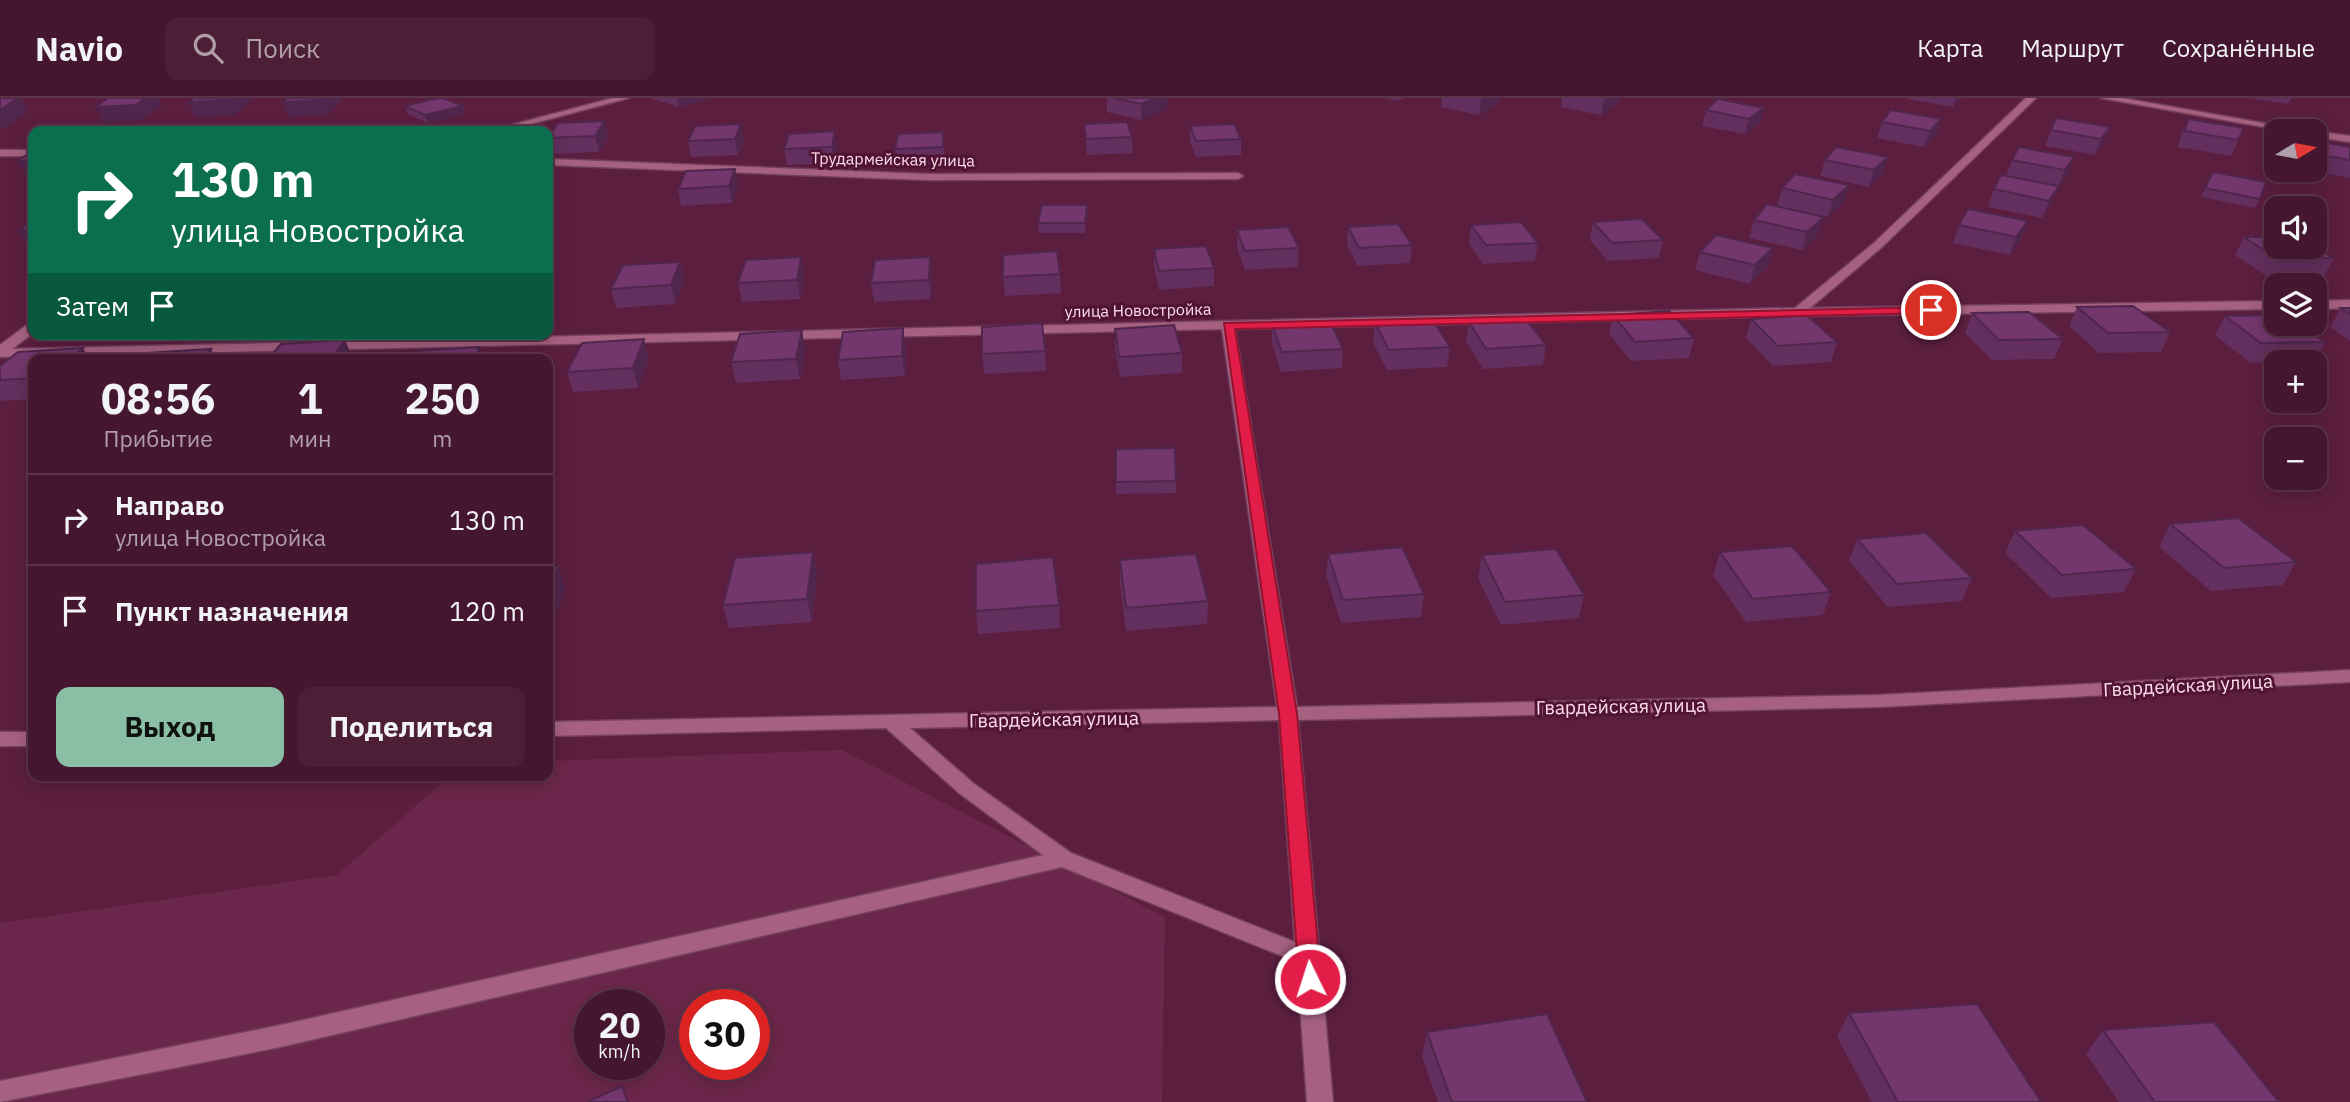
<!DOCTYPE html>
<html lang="ru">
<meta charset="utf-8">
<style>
:root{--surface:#45162f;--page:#4c1f37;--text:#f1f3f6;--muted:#b09faa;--line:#5d354b;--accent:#8abfa5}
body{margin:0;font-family:"IBM Plex Sans",sans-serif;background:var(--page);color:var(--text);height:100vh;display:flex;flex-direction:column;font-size:26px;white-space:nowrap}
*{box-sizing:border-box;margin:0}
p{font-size:23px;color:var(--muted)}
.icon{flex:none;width:38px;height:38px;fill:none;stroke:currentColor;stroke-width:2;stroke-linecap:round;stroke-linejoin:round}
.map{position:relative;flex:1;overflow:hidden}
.panel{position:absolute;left:28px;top:256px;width:525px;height:427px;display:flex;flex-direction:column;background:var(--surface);border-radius:14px;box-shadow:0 4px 18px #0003,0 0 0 2px var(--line)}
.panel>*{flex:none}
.top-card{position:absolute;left:28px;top:28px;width:525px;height:214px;border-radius:14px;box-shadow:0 4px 18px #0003,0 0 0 2px var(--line);background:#0b6e4f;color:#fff;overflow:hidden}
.needle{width:46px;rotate:80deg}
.controls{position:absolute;left:2264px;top:21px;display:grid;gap:14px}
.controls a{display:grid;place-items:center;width:63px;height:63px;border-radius:14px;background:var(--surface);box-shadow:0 4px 18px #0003,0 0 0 2px var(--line);font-size:35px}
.speed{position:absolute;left:574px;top:891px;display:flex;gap:14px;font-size:35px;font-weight:700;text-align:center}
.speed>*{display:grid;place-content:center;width:91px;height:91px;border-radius:50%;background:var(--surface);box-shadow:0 4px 18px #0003,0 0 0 2px var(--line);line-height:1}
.speed small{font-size:18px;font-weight:400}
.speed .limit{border:10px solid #d22;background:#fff;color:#111}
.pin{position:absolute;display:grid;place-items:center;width:60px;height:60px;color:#fff;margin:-30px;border:4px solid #fff;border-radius:50%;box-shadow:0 2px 7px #0007}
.me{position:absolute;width:77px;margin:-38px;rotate:356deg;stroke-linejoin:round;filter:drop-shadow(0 0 5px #0008)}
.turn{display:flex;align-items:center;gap:24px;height:147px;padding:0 28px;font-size:32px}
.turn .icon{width:91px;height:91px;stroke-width:2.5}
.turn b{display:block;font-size:49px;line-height:60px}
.then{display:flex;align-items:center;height:66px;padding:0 28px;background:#0003;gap:14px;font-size:26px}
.eta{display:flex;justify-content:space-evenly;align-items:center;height:119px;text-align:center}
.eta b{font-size:42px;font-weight:700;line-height:49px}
.action{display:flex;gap:14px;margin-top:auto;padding:14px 28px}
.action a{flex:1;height:80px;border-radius:14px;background:var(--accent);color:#111;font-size:28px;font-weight:700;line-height:80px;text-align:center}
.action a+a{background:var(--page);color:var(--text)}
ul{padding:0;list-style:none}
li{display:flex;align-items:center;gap:21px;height:91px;padding:0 28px;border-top:2px solid var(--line)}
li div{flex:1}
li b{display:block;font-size:26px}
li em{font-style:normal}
header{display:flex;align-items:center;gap:42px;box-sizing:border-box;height:98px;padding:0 35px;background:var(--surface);border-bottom:2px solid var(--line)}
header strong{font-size:33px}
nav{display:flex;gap:38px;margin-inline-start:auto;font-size:24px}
.search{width:490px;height:63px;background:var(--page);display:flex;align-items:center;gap:18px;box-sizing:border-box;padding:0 24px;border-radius:14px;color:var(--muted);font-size:26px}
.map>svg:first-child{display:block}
.built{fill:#6b274b;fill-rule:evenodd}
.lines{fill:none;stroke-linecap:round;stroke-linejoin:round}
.minor-casing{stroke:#733f5c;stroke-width:3}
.minor{fill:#a66181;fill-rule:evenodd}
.wall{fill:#632f5e}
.shaded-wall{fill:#50264c}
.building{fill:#73376d;stroke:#50264c;stroke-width:2}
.route{fill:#e11d48;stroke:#92132f;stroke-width:2}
.labels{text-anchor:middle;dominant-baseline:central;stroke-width:6;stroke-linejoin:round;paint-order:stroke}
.far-street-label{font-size:16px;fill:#fdddea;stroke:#501334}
.street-label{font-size:19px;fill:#fdddea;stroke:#501334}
</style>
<header>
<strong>Navio</strong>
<div class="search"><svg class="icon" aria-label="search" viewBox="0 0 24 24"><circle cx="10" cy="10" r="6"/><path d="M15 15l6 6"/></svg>Поиск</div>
<nav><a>Карта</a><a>Маршрут</a><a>Сохранённые</a></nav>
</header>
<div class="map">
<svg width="2350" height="1004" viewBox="0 0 2350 1004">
<rect width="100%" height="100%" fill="#5c1e3f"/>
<path class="built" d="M842,652L1165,819L1162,1004H0V825L337,777L451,677H548V663ZM590,906H649V966H590ZM695,906H754V966H695Z"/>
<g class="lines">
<defs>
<path id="minor" d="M613,0H629L504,33H488Z
M2026,0H2036L1882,149L1810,210L2277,203V211L1798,218L1235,231L1297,609L1879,597L2350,572V584L1879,609L1298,622L1333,1004H1307L1297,864L1062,769L276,950L0,1004V983L276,928L1043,757L959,695L886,630L548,638V624L1277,609L1222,231L0,259V247L28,226L33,225V235L12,251L1795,210L1874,145ZM1279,622L1295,844L1071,755L973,685L910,630Z
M2101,0H2122L2307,33H2286Z
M2314,33H2315L2350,38V44L2315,39Z
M0,52H33V58H0Z
M548,61L927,76L1238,75L1243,78L1238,81L927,82L548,67Z
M2350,202V210L2315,211V203Z
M0,634H33V648H0Z"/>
</defs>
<use href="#minor" class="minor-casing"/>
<use href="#minor" class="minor"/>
</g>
<path class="wall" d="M653,0H710L679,9L653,1Z
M1107,0H1167V11L1141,22L1107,14Z
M1384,0H1404L1398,3Z
M1442,0H1499L1498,6L1479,17L1441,9Z
M1562,0H1619L1618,6L1601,17L1561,9Z
M1909,0H1962L1953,9L1908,1Z
M2249,0H2291L2288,6Z
M1718,1L1760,25L1745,36L1702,28L1706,12Z
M405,8H463L465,16L428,25L408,16Z
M1941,21L1936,37L1924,49L1877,40L1882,24Z
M2188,21L2244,30L2231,58L2178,49L2181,37Z
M604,23L608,39L599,54L551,56L548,39Z
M1084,26L1132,39L1133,55L1087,57Z
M695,28L744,42L738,57L691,59L688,43Z
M1190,28L1241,41V57L1196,59L1190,44Z
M2110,29L2103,45L2095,57L2045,48L2051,32Z
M943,34L945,66L897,68L895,51Z
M789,36L837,49L834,65L787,67L784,51Z
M2315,43L2350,49V80L2305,72H2315Z
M1836,49L1883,75L1869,89L1820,78L1825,62Z
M2074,59L2068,76L2059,88L2052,105L2042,120L1988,109L1994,91L2006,78L2012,62Z
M735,71L738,87L732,105L681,108L678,91Z
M2213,74L2260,101L2255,110L2201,99Z
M1849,87L1844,104L1828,119L1777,108L1782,90Z
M1087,107L1088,116L1085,135H1039L1038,125Z
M1824,119L1818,136L1802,152L1749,140L1754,122Z
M2028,123L2021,141L2010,157L1953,145L1959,127Z
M1593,124L1663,142L1659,160L1608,163L1590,142Z
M1471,127L1538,145L1535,163L1483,166L1469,145Z
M1348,129L1412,147L1410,165L1358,168L1347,147Z
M1237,132L1299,150L1298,169L1245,172L1237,150Z
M2244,139L2334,160L2324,178L2268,179L2235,157Z
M1154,151L1214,170V188L1159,192L1154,169Z
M1700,154L1768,168L1750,186L1695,172Z
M680,164L684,183L675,206L616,210L611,191Z
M1060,176L1061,195L1005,198L1003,179Z
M932,177L931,201L874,204L871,185Z
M804,178L800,201L742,204L738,185Z
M2077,209L2170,234L2161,254L2099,255L2069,228Z
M2341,210H2350V243L2330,229Z
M1972,215L2063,241L2054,261L1992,262L1965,235Z
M1613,217L1694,240L1689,260L1631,263L1609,236Z
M2225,218L2325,244L2314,263L2251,265L2215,237Z
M1751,221L1837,244L1831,264L1773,268L1746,240Z
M1469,224L1546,247L1543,267L1483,271L1466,243Z
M1375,225L1450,249L1447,269L1387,272L1373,245Z
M1272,227L1343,251L1342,270L1281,274L1272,246Z
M903,230L906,250L905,278L841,282L838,262Z
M1115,231L1182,255V275L1120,279L1115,251Z
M802,232L805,252L800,281L736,285L731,264Z
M1045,253L1046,273L984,276L982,256Z
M33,261V301L0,303V268Z
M649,261L638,290L573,294L567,274Z
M1176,383V395L1116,396V384Z
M2170,426L2296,464L2283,487L2211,493L2159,449Z
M2015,433L2136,471L2124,494L2051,500L2005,455Z
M1857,441L1972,480L1962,503L1888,509L1849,463Z
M813,454L817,476L812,524L729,530L723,507Z
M1720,454L1831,494L1823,517L1746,524L1713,477Z
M1328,456L1424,496L1421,519L1341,525L1326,478Z
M1482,457L1584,497L1579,520L1501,527L1478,480Z
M1120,462L1208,503L1207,526L1126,533L1120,485Z
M1059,507L1060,530L978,536L976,513Z
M1849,915L2041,1004H1872L1837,939Z
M2103,932L2279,1004H2119L2086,956Z
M1427,934L1587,1004H1438L1422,959Z"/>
<path class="shaded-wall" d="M18,0H21L28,14L5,30H0V12Z
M145,0H159L162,7L143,22L103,25L96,9Z
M231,0H251L252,2L235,17L195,20L189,4Z
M323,0H341L342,2L328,17L289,19L283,4Z
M678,0H710L679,9Z
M1157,0H1167V11L1141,22V6Z
M1484,0H1499L1498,6L1479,17L1481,1Z
M1606,0H1619L1618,6L1601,17L1604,1Z
M1956,0H1962L1953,9Z
M463,8L465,16L428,25L425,17Z
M1764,10L1760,25L1745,36L1749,21Z
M1941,21L1936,37L1924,49L1930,33Z
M604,23L608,39L599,54L595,38Z
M741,26L744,42L738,57L735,41Z
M2110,29L2103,45L2095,57L2101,41Z
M835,33L837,49L834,65L832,49Z
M1888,59L1883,75L1869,89L1874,72Z
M2074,59L2068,76L2058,89L2065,72Z
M33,62V79L27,80L18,63Z
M735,71L738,87L732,105L729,88Z
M1849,87L1844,104L1828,119L1833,102Z
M2059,88L2052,105L2042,120L2049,103Z
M1087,107L1088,116L1085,135V125Z
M1824,119L1818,136L1802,152L1807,134Z
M2028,123L2021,141L2010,157L2016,139Z
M33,132V151H28L19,133Z
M1773,150L1768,168L1750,186L1755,167Z
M801,159L804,178L800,201L797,182Z
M930,159L932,177L931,201L929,182Z
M680,164L684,183L675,206L671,187Z
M903,230L906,250L905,278L902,258Z
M802,232L805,252L800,281L796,261Z
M644,241L649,261L638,290L633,270Z
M345,242L353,261H331Z
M480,249L484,261H473Z
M83,250L89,261H71Z
M211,251L216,261H202Z
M813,454L817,476L812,524L807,501Z
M558,468L565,491L548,538V494Z"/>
<path class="building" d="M0,0H18L0,12Z
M108,0H145L136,7L96,9Z
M194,0H231L228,2L189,4Z
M287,0H323L322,2L283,4Z
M438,0H443L463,8L425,17L405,8Z
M1114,0H1157L1141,6Z
M1718,1L1764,10L1749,21L1706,12Z
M1891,12L1941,21L1930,33L1882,24Z
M2056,20L2110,29L2101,41L2051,32Z
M2188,21L2244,30L2238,42L2185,33Z
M604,23L595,38L548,40L558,25Z
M1127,24L1132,39L1086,41L1084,26Z
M741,26L735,41L688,43L695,28Z
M1234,26L1241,41L1196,43L1190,28Z
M835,33L832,49L784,51L789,36Z
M943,34V49L895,51L898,36Z
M2315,43L2350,49V62L2315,56Z
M1836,49L1888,59L1874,72L1825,62Z
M2019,49L2074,59L2065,72L2012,62Z
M33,52V62L18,63Z
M735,71L729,88L678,91L686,73Z
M2213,74L2266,84L2260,101L2205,90Z
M1795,76L1849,87L1833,102L1782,90Z
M2001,77L2059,88L2049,103L1994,91Z
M1767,106L1824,119L1807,134L1754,122Z
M1042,107H1087L1085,125H1038Z
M1968,111L2028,123L2016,139L1959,127Z
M33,121V132L19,133Z
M1642,121L1663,142L1612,145L1593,124Z
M1521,124L1538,145L1486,147L1471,127Z
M1398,126L1412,147L1359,150L1348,129Z
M1288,129L1299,150L1245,153L1237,132Z
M1716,137L1773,150L1755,167L1700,154Z
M2244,139H2277V149H2314L2334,160L2277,161Z
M1206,148L1214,170L1159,173L1154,151Z
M1057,153L1060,176L1003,179V157Z
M801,159L797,182L738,185L746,162Z
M930,159L929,182L871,185L875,162Z
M680,164L671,187L611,191L623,167Z
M2133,208L2170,234L2108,235L2077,209Z
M2341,210H2350V216Z
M1669,213L1694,240L1635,244L1613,217Z
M2029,214L2063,241L1999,242L1972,215Z
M1806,217L1837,244L1778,248L1751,221Z
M2277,217V226H2296L2325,244L2261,245L2225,218Z
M1525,220L1546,247L1486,251L1469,224Z
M1432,221L1450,249L1389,252L1375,225Z
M1330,223L1343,251L1282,254L1272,227Z
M1042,225L1045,253L982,256V229Z
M1174,227L1182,255L1119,259L1115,231Z
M903,230L902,258L838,262L843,234Z
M802,232L796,261L731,264L740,236Z
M644,241L633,270L567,274L582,245Z
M345,242L331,261H268L281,246Z
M480,249L473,261H410L416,253Z
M83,250L71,261H33V280L0,282V268L18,254Z
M211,251L202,261H140L146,255Z
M1175,350L1176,383L1116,384V351Z
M2238,420L2296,464L2224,470L2170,426Z
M2083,427L2136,471L2062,477L2015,433Z
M1926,435L1972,480L1897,486L1857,441Z
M1792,448L1831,494L1753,501L1720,454Z
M1402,449L1424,496L1343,502L1328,456Z
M1556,451L1584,497L1505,504L1482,457Z
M813,454L807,501L723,507L735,460Z
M1196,456L1208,503L1126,510L1120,462Z
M1053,459L1059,507L976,513V466Z
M558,468L548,494V469Z
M1977,906L2041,1004H1898L1849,915Z
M1547,916L1587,1004H1452L1427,934Z
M2214,924L2279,1004H2155L2103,932Z
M622,988L628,1004H587Z"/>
<path class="route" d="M1931,209L1937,212L1935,215L1235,231L1297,616L1321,881L1318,888L1310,890L1303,888L1299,881L1279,616L1224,225Z"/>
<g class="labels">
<g class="far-street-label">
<text transform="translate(893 61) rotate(1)">Трудармейская улица</text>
<text transform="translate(1138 212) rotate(-1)">улица Новостройка</text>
</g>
<g class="street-label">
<text transform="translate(2188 587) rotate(-3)">Гвардейская улица</text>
<text transform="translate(1621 608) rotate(-1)">Гвардейская улица</text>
<text transform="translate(1054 621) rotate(-1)">Гвардейская улица</text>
</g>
</g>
</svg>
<div class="controls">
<a><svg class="needle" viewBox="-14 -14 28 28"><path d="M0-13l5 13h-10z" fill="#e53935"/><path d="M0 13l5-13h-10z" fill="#b09faa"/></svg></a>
<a><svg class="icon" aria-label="sound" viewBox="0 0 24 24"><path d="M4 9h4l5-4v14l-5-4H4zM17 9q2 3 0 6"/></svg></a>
<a><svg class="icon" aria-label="layers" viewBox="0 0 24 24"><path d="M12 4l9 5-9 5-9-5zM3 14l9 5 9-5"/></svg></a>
<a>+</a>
<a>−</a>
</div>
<div class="speed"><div>20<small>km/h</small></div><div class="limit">30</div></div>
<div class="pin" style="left:1931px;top:212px;background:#d93025"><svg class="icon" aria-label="arrive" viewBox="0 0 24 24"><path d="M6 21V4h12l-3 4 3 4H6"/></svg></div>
<svg class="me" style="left:1310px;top:881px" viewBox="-20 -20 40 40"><circle r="17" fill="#e11d48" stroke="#fff" stroke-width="3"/><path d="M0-11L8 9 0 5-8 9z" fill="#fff"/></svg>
<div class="top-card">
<div class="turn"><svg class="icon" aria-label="right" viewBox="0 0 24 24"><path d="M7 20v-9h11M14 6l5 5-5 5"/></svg><div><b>130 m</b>улица Новостройка</div></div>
<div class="then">Затем<svg class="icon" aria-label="arrive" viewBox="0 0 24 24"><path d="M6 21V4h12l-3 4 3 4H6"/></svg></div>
</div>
<section class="panel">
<div class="eta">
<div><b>08:56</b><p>Прибытие</p></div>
<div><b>1</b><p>мин</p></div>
<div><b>250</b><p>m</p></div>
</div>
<ul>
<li><svg class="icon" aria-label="right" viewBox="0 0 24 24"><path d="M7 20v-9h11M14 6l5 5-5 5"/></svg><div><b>Направо</b><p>улица Новостройка</p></div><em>130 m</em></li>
<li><svg class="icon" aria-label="arrive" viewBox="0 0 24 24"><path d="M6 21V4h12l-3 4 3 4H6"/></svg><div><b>Пункт назначения</b></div><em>120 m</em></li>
</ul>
<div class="action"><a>Выход</a><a>Поделиться</a></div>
</section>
</div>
